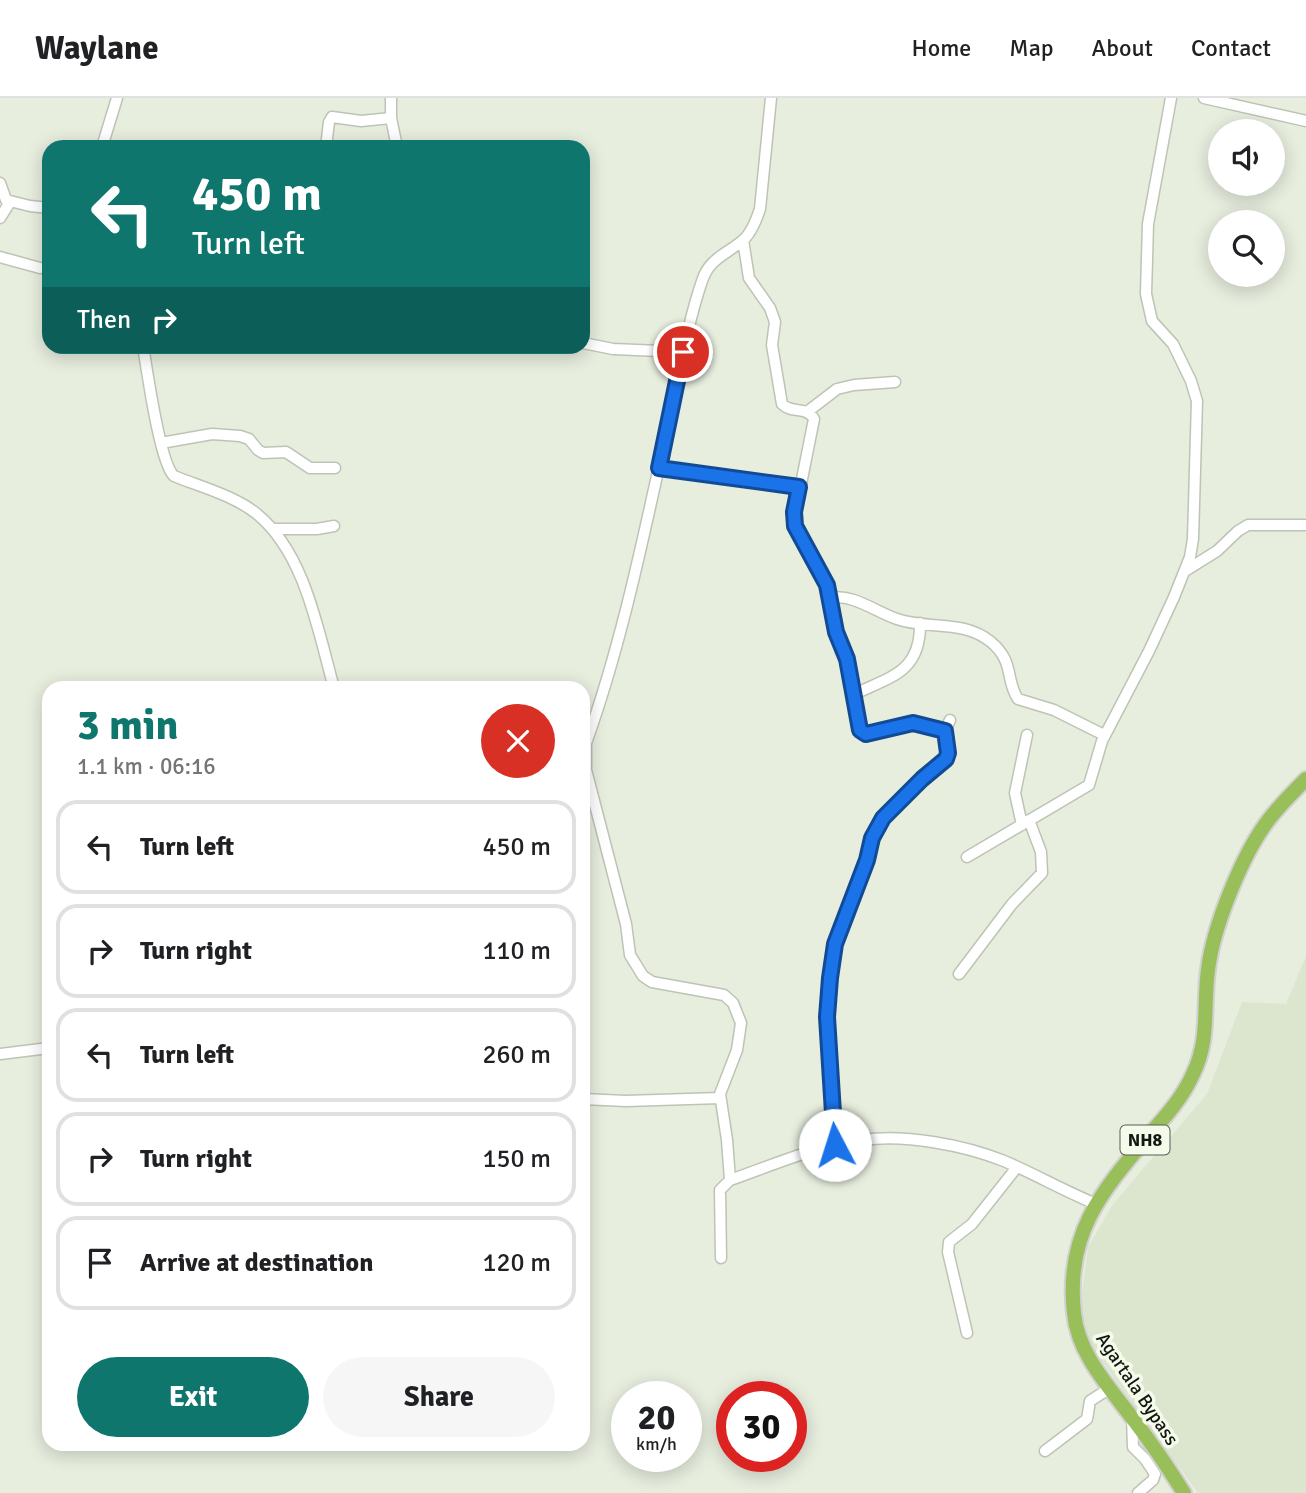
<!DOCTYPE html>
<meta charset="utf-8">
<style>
:root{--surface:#fff;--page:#f6f6f6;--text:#202124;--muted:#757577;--line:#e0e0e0;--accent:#0f766e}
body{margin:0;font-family:Signika,sans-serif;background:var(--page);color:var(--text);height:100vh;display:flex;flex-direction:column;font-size:26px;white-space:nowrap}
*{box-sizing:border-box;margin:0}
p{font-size:23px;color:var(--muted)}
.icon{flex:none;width:38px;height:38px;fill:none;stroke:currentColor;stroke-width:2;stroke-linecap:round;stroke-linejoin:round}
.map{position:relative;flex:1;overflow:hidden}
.drawer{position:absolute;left:42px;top:583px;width:548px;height:770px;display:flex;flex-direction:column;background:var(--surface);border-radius:21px;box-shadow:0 4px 18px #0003}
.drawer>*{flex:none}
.guide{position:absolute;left:42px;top:42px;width:548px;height:214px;border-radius:21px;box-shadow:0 4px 18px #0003;background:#0f766e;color:#fff;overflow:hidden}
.tools{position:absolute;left:1208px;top:21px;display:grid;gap:14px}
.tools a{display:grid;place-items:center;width:77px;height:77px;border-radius:50%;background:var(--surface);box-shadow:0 4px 18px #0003;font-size:35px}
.speed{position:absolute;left:611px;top:1283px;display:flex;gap:14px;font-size:35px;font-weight:700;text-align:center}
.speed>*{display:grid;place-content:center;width:91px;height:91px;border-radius:50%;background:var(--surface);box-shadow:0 4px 18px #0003;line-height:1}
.speed small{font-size:18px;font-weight:400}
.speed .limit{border:10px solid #d22;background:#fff;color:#111}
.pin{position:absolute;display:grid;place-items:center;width:60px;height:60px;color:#fff;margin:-30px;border:4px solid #fff;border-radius:50%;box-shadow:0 2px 7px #0007}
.me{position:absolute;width:77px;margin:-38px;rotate:355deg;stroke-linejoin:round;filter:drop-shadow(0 0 5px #0008)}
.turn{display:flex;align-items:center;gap:24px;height:147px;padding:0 35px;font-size:32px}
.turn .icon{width:91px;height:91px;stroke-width:2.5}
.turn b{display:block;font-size:49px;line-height:60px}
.then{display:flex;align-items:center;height:66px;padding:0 35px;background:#0003;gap:14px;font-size:26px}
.round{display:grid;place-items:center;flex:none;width:74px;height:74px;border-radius:37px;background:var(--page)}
.head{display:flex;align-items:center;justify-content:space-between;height:119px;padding:0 35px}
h1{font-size:42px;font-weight:700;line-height:52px;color:var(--accent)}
.cta{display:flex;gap:14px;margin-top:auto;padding:14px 35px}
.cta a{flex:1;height:80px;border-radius:42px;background:var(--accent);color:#fff;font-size:28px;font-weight:700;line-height:80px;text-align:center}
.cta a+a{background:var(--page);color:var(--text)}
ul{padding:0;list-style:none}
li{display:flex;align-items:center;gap:21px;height:94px;margin:0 14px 10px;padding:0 21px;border:4px solid var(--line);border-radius:21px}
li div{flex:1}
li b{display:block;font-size:26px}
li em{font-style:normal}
header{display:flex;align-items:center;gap:42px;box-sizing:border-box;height:98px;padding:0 35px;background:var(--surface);border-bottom:2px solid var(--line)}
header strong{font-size:33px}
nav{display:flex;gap:38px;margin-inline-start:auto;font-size:24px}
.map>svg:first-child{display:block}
.built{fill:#dce6cf}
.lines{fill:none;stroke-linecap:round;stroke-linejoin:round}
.minor-casing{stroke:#bdc4b5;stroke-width:13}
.highway-casing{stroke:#d0d1d0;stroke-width:18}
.minor{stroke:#fff;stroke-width:10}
.highway{stroke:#98bf59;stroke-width:14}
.route-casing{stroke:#114b97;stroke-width:18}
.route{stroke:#1a73e8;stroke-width:12}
.labels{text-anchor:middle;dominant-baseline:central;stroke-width:7;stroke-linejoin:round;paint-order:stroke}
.shield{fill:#f4fbeb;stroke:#585b53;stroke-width:2}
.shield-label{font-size:18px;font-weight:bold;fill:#151712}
.street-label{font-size:19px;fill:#151712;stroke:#f4fbeb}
</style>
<header>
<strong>Waylane</strong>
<nav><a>Home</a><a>Map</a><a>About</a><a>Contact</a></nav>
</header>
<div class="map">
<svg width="1306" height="1395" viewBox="0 0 1306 1395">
<rect width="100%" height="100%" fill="#e7eede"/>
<path class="built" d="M1306,858V1395H1198L1093,1251L1080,1210L1088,1149L1113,1106L1207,996L1242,904L1286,906Z"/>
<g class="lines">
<defs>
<path id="minor" d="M391,0V20L397,49
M1204,0L1306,23
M102,49L117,0
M326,49L329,24L332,19L361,23L391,20
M0,85L6,102L30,108L49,110
M0,120L10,104
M743,142L749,180L770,210L775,224L772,247L782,306C792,316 807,308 814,321L794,421L798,435L822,477L830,500L836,534L847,561L858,629L866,636L913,626L945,633
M0,159L40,170
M583,245L613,251L683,254
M143,248C147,272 160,366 174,378C201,389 235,398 257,416C305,455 318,533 334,590
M807,314L837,291L854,287L895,284
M161,345L212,336L240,338L249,341L258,352L263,355L286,354L310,370H335
M659,370L799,389
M273,431H317L334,428
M1185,473L1217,453L1238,433L1248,427H1306
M830,500C852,495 876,514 897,521C928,532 963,521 991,544C1015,564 1005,582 1018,601L1054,612L1104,637
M853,597C888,579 921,576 920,525
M1022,727L1015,695L1027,637
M967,759L1089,687L1102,643L1149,553L1174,499L1190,459L1193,441L1197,303L1191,283L1173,246L1152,223L1146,196L1148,126L1171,0
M959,876L1012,806L1042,775L1041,754L1029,722
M0,956L49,950
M583,1001L626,1003L720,1000
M835,1047L827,919L830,880L835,846L867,762L872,740L883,721L922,681L946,661L948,655L945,633L950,622
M730,1082L727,1042L720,996L737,952L741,925L733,905L724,897L652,884L643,878L630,857L626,826L586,672V645C623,542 644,435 668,328C679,279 686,230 702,183C709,161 725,157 742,143C751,136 756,123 760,111L771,0
M721,1160L720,1092L730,1082C773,1067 818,1047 863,1042C905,1036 964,1047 1004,1063C1035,1076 1064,1093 1096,1106
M967,1235L948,1154L949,1144L972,1126L1017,1069
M1132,1319L1133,1349L1145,1361L1155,1376L1153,1382L1138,1395
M1045,1353L1087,1321L1090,1303L1110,1290"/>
<path id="highway" d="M1184,1395C1169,1371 1153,1347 1136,1325C1112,1292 1078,1258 1074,1215C1065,1136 1101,1094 1150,1036C1166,1018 1183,999 1193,976C1210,942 1203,908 1208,872C1213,829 1243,754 1270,720C1281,706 1293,694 1306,681"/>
</defs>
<use href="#minor" class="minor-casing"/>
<use href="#highway" class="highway-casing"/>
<use href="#minor" class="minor"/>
<use href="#highway" class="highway"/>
</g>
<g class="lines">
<defs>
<path id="route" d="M683,254L659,370L799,389L794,414L795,428L827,487L836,534L847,561L860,632L866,636L913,625L945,633L948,655L946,661L922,681L883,720L872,740L867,762L835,846L830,880L827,919L835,1047"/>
</defs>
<use href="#route" class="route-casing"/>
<use href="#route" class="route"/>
</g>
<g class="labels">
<rect class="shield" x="1120.5" y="1027.5" width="49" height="29" rx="5"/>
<g class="shield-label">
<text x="1145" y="1042">NH8</text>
</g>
<g class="street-label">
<text transform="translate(1137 1291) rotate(56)">Agartala Bypass</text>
</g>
</g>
</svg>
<div class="tools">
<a><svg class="icon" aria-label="sound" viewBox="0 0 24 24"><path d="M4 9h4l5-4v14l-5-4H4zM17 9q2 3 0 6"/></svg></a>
<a><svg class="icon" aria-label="search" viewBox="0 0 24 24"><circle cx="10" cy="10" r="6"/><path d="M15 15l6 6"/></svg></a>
</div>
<div class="speed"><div>20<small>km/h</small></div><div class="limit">30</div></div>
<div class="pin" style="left:683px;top:254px;background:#d93025"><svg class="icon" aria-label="arrive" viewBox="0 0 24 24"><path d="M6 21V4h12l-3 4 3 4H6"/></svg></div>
<svg class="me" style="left:835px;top:1047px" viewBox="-20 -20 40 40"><circle r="19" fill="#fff"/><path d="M0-13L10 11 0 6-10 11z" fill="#1a73e8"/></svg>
<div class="guide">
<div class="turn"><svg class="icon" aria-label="left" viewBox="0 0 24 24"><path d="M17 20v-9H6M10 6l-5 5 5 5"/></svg><div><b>450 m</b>Turn left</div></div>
<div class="then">Then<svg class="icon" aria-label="right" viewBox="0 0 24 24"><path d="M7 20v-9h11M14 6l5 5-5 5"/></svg></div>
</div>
<section class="drawer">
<div class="head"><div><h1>3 min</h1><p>1.1 km · 06:16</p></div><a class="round" style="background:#d93025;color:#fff"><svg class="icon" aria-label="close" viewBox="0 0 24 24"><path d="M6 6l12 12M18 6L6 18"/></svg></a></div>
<ul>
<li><svg class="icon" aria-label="left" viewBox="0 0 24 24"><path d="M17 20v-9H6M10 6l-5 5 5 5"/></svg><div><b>Turn left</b></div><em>450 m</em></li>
<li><svg class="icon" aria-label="right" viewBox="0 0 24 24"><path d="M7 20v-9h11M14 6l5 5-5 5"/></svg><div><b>Turn right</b></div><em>110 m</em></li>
<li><svg class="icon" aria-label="left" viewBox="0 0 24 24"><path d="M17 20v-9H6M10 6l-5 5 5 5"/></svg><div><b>Turn left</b></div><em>260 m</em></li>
<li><svg class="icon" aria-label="right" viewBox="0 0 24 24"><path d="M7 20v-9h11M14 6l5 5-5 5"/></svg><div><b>Turn right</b></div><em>150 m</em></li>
<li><svg class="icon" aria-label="arrive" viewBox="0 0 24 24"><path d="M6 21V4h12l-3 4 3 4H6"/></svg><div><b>Arrive at destination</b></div><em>120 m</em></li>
</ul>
<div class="cta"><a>Exit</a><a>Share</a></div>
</section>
</div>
